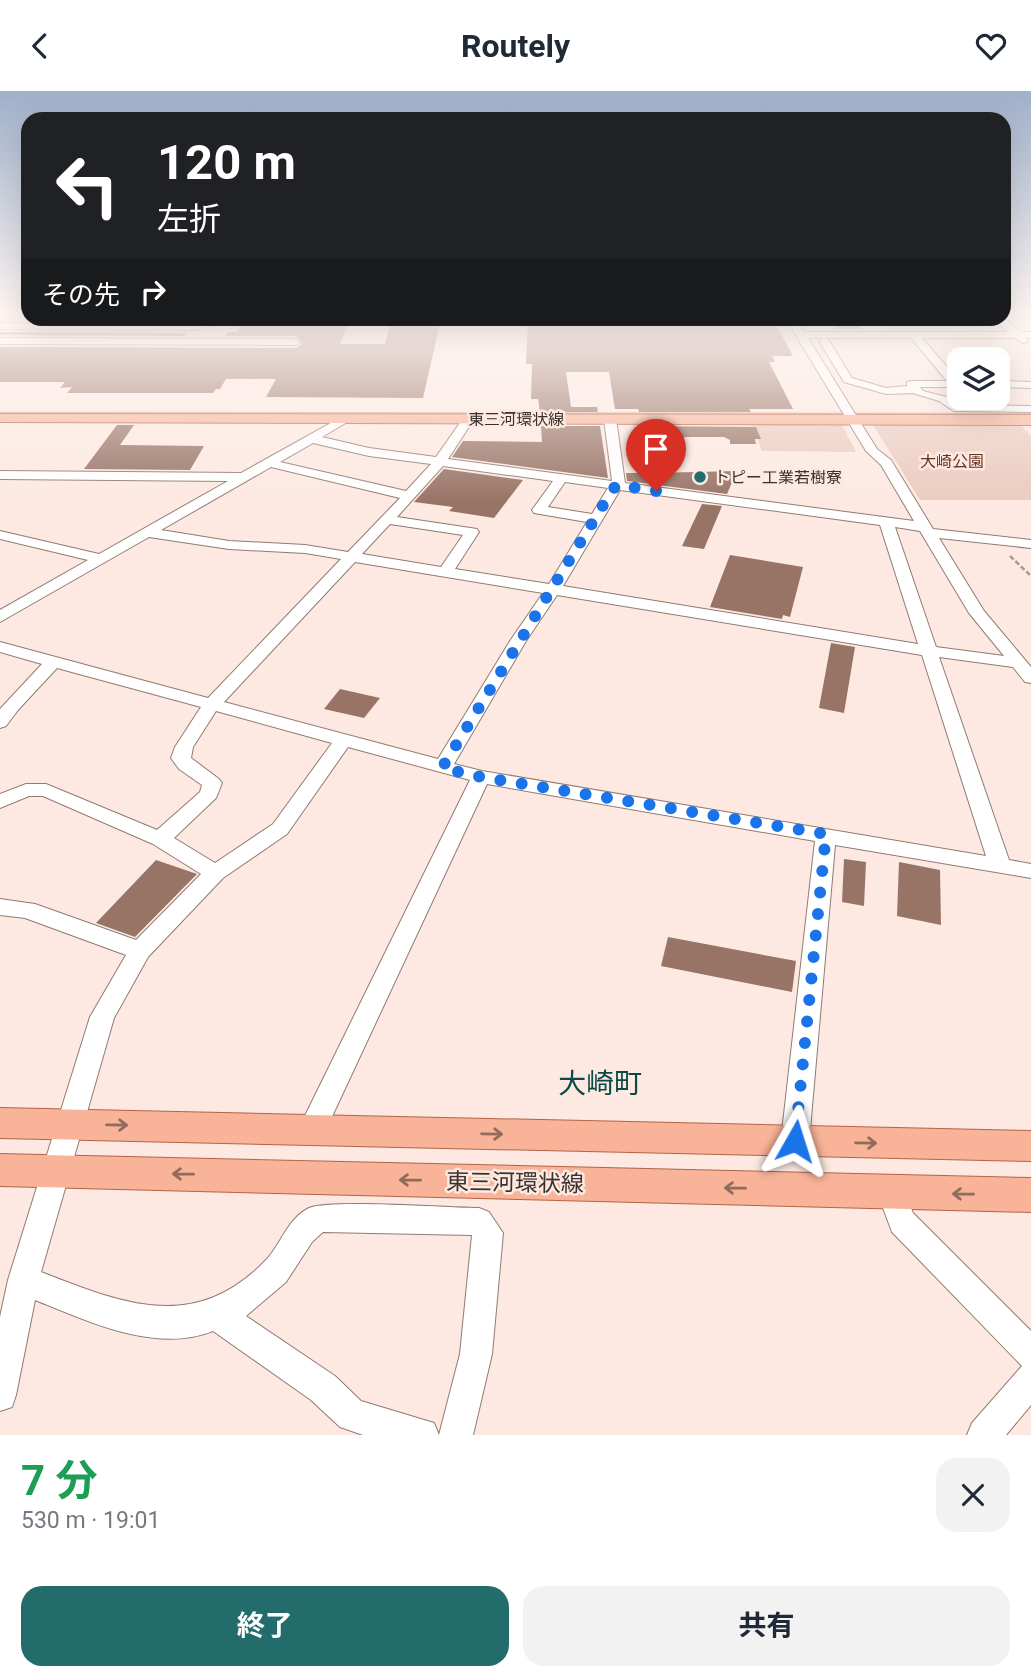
<!DOCTYPE html>
<html lang="ja">
<meta charset="utf-8">
<style>
:root{--surface:#fff;--page:#f2f2f3;--text:#1f2937;--muted:#747a83;--accent:#226d6b}
body{margin:0;font-family:Roboto,"Noto Sans JP",sans-serif;background:var(--page);color:var(--text);height:100vh;display:flex;flex-direction:column;font-size:26px;white-space:nowrap}
*{box-sizing:border-box;margin:0}
p{font-size:23px;color:var(--muted)}
.icon{flex:none;width:38px;height:38px;fill:none;stroke:currentColor;stroke-width:2;stroke-linecap:round;stroke-linejoin:round}
.map{position:relative;height:1344px;overflow:hidden}
.details{display:flex;flex-direction:column;background:var(--surface);flex:1}
.details>*{flex:none}
.top-card{position:absolute;left:21px;top:21px;width:990px;height:214px;border-radius:21px;box-shadow:0 7px 28px #0002;background:#202124;color:#fff;overflow:hidden}
.tools{position:absolute;left:947px;top:256px;display:grid;gap:14px}
.tools a{display:grid;place-items:center;width:63px;height:63px;border-radius:14px;background:var(--surface);box-shadow:0 7px 28px #0002;font-size:35px}
.pin{position:absolute;display:grid;place-items:center;width:60px;height:60px;color:#fff;margin:-72px -30px;border-radius:50% 50% 50% 0;rotate:-45deg;box-shadow:0 0 7px #0007}
.pin .icon{rotate:45deg}
.me{position:absolute;width:77px;margin:-38px;rotate:6deg;stroke-linejoin:round;filter:drop-shadow(0 0 5px #0008)}
.turn{display:flex;align-items:center;gap:24px;height:147px;padding:0 21px;font-size:32px}
.turn .icon{width:91px;height:91px;stroke-width:2.5}
.turn b{display:block;font-size:49px;line-height:60px}
.then{display:flex;align-items:center;height:66px;padding:0 21px;background:#0003;gap:14px;font-size:26px}
.round{display:grid;place-items:center;flex:none;width:74px;height:74px;border-radius:21px;background:var(--page)}
.headline{display:flex;align-items:center;justify-content:space-between;height:119px;padding:0 21px}
h1{font-size:42px;font-weight:700;line-height:52px;color:#1e9e55}
.primary-button{display:flex;gap:14px;margin-top:auto;padding:14px 21px}
.primary-button a{flex:1;height:80px;border-radius:21px;background:var(--accent);color:#fff;font-size:28px;font-weight:700;line-height:80px;text-align:center}
.primary-button a+a{background:var(--page);color:var(--text)}
header{display:flex;justify-content:space-between;align-items:center;height:91px;padding:0 21px;background:var(--surface);font-size:32px;font-weight:700}
.map>svg:first-child{display:block}
.green{fill:#ebcbbf}
.lines{fill:none;stroke-linecap:round;stroke-linejoin:round}
.stream{stroke:#d1aa9c;stroke-width:2.5}
.building{fill:#987466}
.minor-casing{stroke:#907b72;stroke-width:2}
.major-casing{stroke:#b26546;stroke-width:2}
.path{stroke:#a89993;stroke-width:2.5;stroke-dasharray:5 2.5;stroke-linecap:butt}
.minor{fill:#fff;fill-rule:evenodd}
.major{fill:#f8b398;fill-rule:evenodd}
.oneway{stroke:#906c5d}
.route{stroke:#1a73e8;stroke-width:12;stroke-dasharray:0 21.6}
.poi-dot{fill:#226d6b;stroke:#fde9e2;stroke-width:2.5}
.labels{text-anchor:middle;dominant-baseline:central;stroke-width:5;stroke-linejoin:round;paint-order:stroke}
.far-street-label{font-size:16px;fill:#3a312d;stroke:#fde9e2}
.far-park-label{font-size:16px;fill:#67341f;stroke:#fde9e2}
.far-poi-label{font-size:16px;fill:#3a312d;stroke:#fde9e2;text-anchor:start}
.near-street-label{font-size:23px;fill:#3a312d;stroke:#fde9e2}
.near-quarter-label{font-size:28px;fill:#074947;stroke:#fde9e2}
</style>
<header><svg class="icon" aria-label="back" viewBox="0 0 24 24"><path d="M15 5l-7 7 7 7"/></svg>Routely<svg class="icon" aria-label="heart" viewBox="0 0 24 24"><path d="M12 20l-8-8c-3-5 5-10 8-4 3-6 11-1 8 4z"/></svg></header>
<div class="map">
<svg width="1031" height="1344" viewBox="0 0 1031 1344">
<rect width="100%" height="100%" fill="#fde9e2"/>
<path class="green" d="M804,228H995L1011,243L889,242L879,230H805Z
M877,332H1019L1031,345V409H920L873,334Z
M752,334H842L856,361L762,360Z"/>
<g class="lines">
<path class="stream" d="M0,322L1031,323"/>
</g>
<path class="building" d="M0,228H198L195,230Z
M259,228H350L340,253H385L392,228H441L423,307L266,306L276,288H226L220,298H216L213,302H67L72,296L60,297L65,291H0V256L296,257L303,252L296,245H225L228,241H236L241,234H255Z
M528,228H747L748,230H774L793,265H772L775,271H769L793,318H749L751,321H639L638,318H615L609,281H566L571,316H597L598,321H540L538,308H531L532,273H526Z
M829,228H853L861,238H836Z
M0,241L187,242L184,245L0,244Z
M117,334H134L120,354L204,355L190,379L84,378Z
M541,335H600L608,387L452,366L463,350L542,351Z
M642,335L756,336L761,348H755L756,353H730V349L724,346H644Z
M634,362H649L653,382L737,380L727,403L627,390L626,382H637Z
M444,378L523,389L494,427L449,420L453,416L414,411Z
M702,413L722,415L704,458L682,455Z
M730,464L803,476L790,526L783,524L782,528L710,516Z
M831,552L855,556L844,622L819,617Z
M340,598L380,607L364,627L324,618Z
M844,768L866,771L864,815L842,811Z
M156,769L197,783L135,846L96,832Z
M899,771L940,779L941,834L897,825Z
M668,846L796,870L792,901L661,875Z"/>
<g class="lines">
<defs>
<path id="minor" d="M1004,227L1020,241H1031V247H1027V251L1023,252L1015,247H922L959,290V300L953,296H920L923,300L947,306L957,314L1031,315V321L954,320L939,310L913,302L886,303L844,291L819,250L824,247H808L877,358L891,369L933,438L1031,449V457L939,447L984,520L1031,576V592L1025,591L1013,576L939,566L1009,769L1031,773V787L835,754L809,1050L805,1059L795,1062L785,1059L781,1050L815,750L487,693L322,1047L312,1051L302,1047L298,1039L470,689L348,656L287,743L223,787L148,866L114,927L41,1181C123,1213 195,1243 266,1169C282,1152 287,1128 309,1117C330,1108 449,1117 479,1117L489,1121L503,1142L492,1263L473,1344H439L460,1263L472,1144L323,1141L312,1151L286,1191L246,1225L335,1285L361,1310L434,1332L439,1344H363L340,1336L311,1309L213,1240C155,1263 88,1230 35,1209L16,1304L12,1316L0,1320V1226L8,1189L90,926L126,864L25,827L0,824V808L35,813L136,849L201,783L153,753L43,705H29L0,717V703L26,693H46L157,739L200,701L202,694L179,678L171,667L175,656L201,616L57,577L18,619L6,635L0,637V618L42,573L0,561V551L208,607L341,468L305,462L229,458L149,446L0,531V519L88,469L0,448V440L99,463L228,390L0,388V380L241,382L345,324L351,328L349,330L322,346L369,357L436,366L464,326L468,324L474,328L448,368L612,390L604,328L610,324L616,328L625,392L914,430L881,374L866,360L786,228H795L804,241H1008L995,228ZM824,247H911L947,290H911L907,291V295L886,297L852,287L828,248ZM313,352L369,365L431,373L406,400L280,371ZM443,375L553,390L532,419L534,422L587,431L549,493L455,478L479,441L477,438L397,426ZM271,376L400,407L348,461L305,454L229,450L161,439ZM565,391L608,397L592,423L548,416ZM620,399L880,434L918,553L563,495ZM390,433L463,444L441,476L362,463ZM895,436L920,440L969,522L1004,565L936,556ZM355,471L543,502L510,550L438,668L224,611ZM557,504L922,564L986,765L482,680L454,673L526,550ZM216,620L332,652L273,733L215,772L174,747L216,707L222,692L219,688L191,667L193,656Z
M206,228H216L210,235L197,239L0,238V232L196,233Z
M0,247L296,248L301,251L296,254L0,253Z
M998,290L1031,291V297L998,296Z
M891,1088L901,1092L913,1122L1031,1240V1314L1006,1344H967L972,1332L1022,1275L892,1141L877,1101L881,1092Z"/>
<path id="major" d="M0,323L1031,324V334L0,331Z
M0,1017L1031,1040V1070L0,1047Z
M0,1063L1031,1087V1121L0,1095Z"/>
</defs>
<use href="#minor" class="minor-casing"/>
<use href="#major" class="major-casing"/>
<path class="path" d="M1010,465L1031,485"/>
<use href="#minor" class="minor"/>
<use href="#major" class="major"/>
</g>
<defs><path id="oneway-shaft" d="M-6 0H5M1.5-3L5.5 0L1.5 3" fill="none" stroke-width="1.6" stroke-linecap="round" stroke-linejoin="round" transform="scale(1.75)"/></defs>
<g class="oneway">
<use href="#oneway-shaft" transform="translate(117 1034) rotate(1)"/>
<use href="#oneway-shaft" transform="translate(492 1043) rotate(1)"/>
<use href="#oneway-shaft" transform="translate(866 1052) rotate(1)"/>
<use href="#oneway-shaft" transform="translate(183 1083) rotate(-179)"/>
<use href="#oneway-shaft" transform="translate(410 1089) rotate(-179)"/>
<use href="#oneway-shaft" transform="translate(735 1097) rotate(-179)"/>
<use href="#oneway-shaft" transform="translate(963 1103) rotate(-179)"/>
</g>
<linearGradient id="sky" x2="0" y2="1"><stop stop-color="#9fb0ca"/><stop offset="0.54" stop-color="#fef5f2"/><stop offset="1" stop-color="#fef5f2" stop-opacity="0"/></linearGradient>
<rect width="1031" height="411" fill="url(#sky)"/>
<g class="lines">
<path class="route" d="M656,400L617,394L613,398L442,677L481,686L826,743L795,1050"/>
</g>
<circle class="poi-dot" cx="700" cy="386" r="7"/>
<g class="labels">
<g class="far-street-label">
<text x="516" y="328">東三河環状線</text>
</g>
<g class="far-park-label">
<text x="952" y="370">大崎公園</text>
</g>
<g class="far-poi-label">
<text x="714" y="386">トピー工業若樹寮</text>
</g>
<g class="near-street-label">
<text transform="translate(515 1092) rotate(1)">東三河環状線</text>
</g>
<g class="near-quarter-label">
<text x="600" y="992">大崎町</text>
</g>
</g>
</svg>
<div class="tools">
<a><svg class="icon" aria-label="layers" viewBox="0 0 24 24"><path d="M12 4l9 5-9 5-9-5zM3 14l9 5 9-5"/></svg></a>
</div>
<div class="pin" style="left:656px;top:400px;background:#d93025"><svg class="icon" aria-label="arrive" viewBox="0 0 24 24"><path d="M6 21V4h12l-3 4 3 4H6"/></svg></div>
<svg class="me" style="left:795px;top:1050px" viewBox="-20 -20 40 40"><path d="M0-17L14 15 0 8-14 15z" fill="#1a73e8" stroke="#fff" stroke-width="4"/></svg>
<div class="top-card">
<div class="turn"><svg class="icon" aria-label="left" viewBox="0 0 24 24"><path d="M17 20v-9H6M10 6l-5 5 5 5"/></svg><div><b>120 m</b>左折</div></div>
<div class="then">その先<svg class="icon" aria-label="right" viewBox="0 0 24 24"><path d="M7 20v-9h11M14 6l5 5-5 5"/></svg></div>
</div>
</div>
<section class="details">
<div class="headline"><div><h1>7 分</h1><p>530 m · 19:01</p></div><a class="round"><svg class="icon" aria-label="close" viewBox="0 0 24 24"><path d="M6 6l12 12M18 6L6 18"/></svg></a></div>
<div class="primary-button"><a>終了</a><a>共有</a></div>
</section>
